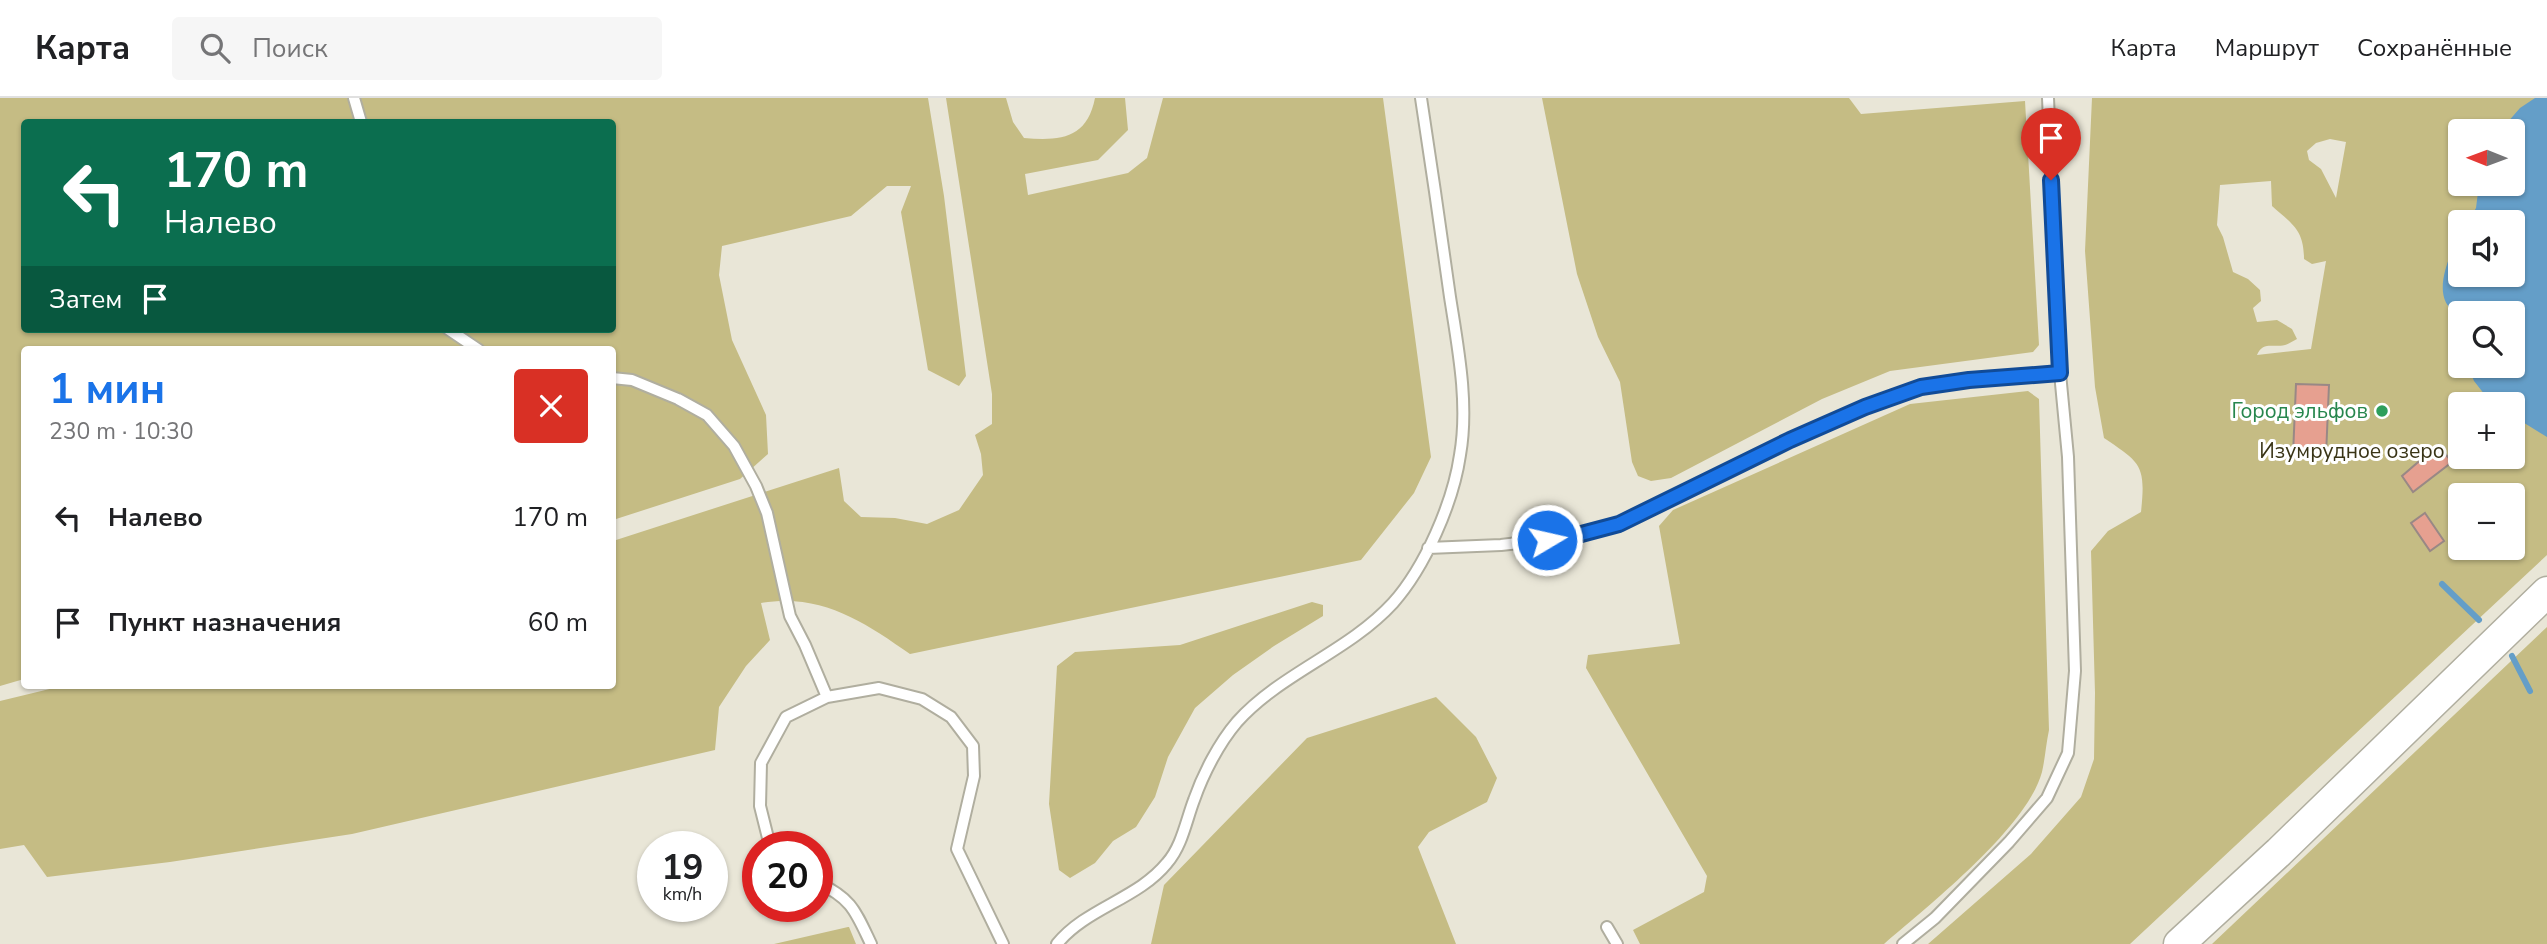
<!DOCTYPE html>
<html lang="ru">
<meta charset="utf-8">
<style>
:root{--surface:#fff;--page:#f6f6f6;--text:#202124;--muted:#757577;--line:#e0e0e0;--accent:#1a73e8}
body{margin:0;font-family:"Nunito Sans",sans-serif;background:var(--page);color:var(--text);height:100vh;display:flex;flex-direction:column;font-size:26px;white-space:nowrap}
*{box-sizing:border-box;margin:0}
p{font-size:23px;color:var(--muted)}
.icon{flex:none;width:38px;height:38px;fill:none;stroke:currentColor;stroke-width:2;stroke-linecap:round;stroke-linejoin:round}
.map{position:relative;flex:1;overflow:hidden}
.details{position:absolute;left:21px;top:248px;width:595px;height:343px;display:flex;flex-direction:column;background:var(--surface);border-radius:7px;box-shadow:0 2px 5px #0004}
.details>*{flex:none}
.hud{position:absolute;left:21px;top:21px;width:595px;height:214px;border-radius:7px;box-shadow:0 2px 5px #0004;background:#0b6e4f;color:#fff;overflow:hidden}
.needle{width:46px;rotate:271deg}
.fabs{position:absolute;left:2448px;top:21px;display:grid;gap:14px}
.fabs a{display:grid;place-items:center;width:77px;height:77px;border-radius:7px;background:var(--surface);box-shadow:0 2px 5px #0004;font-size:35px}
.speed{position:absolute;left:637px;top:733px;display:flex;gap:14px;font-size:35px;font-weight:700;text-align:center}
.speed>*{display:grid;place-content:center;width:91px;height:91px;border-radius:50%;background:var(--surface);box-shadow:0 2px 5px #0004;line-height:1}
.speed small{font-size:18px;font-weight:400}
.speed .limit{border:10px solid #d22;background:#fff;color:#111}
.pin{position:absolute;display:grid;place-items:center;width:60px;height:60px;color:#fff;margin:-72px -30px;border-radius:50% 50% 50% 0;rotate:-45deg;box-shadow:0 0 7px #0007}
.pin .icon{rotate:45deg}
.me{position:absolute;width:77px;margin:-38px;rotate:81deg;stroke-linejoin:round;filter:drop-shadow(0 0 5px #0008)}
.turn{display:flex;align-items:center;gap:24px;height:147px;padding:0 28px;font-size:32px}
.turn .icon{width:91px;height:91px;stroke-width:2.5}
.turn b{display:block;font-size:49px;line-height:60px}
.then{display:flex;align-items:center;height:66px;padding:0 28px;background:#0003;gap:14px;font-size:26px}
.round{display:grid;place-items:center;flex:none;width:74px;height:74px;border-radius:7px;background:var(--page)}
.summary{display:flex;align-items:center;justify-content:space-between;height:119px;padding:0 28px}
h1{font-size:42px;font-weight:700;line-height:52px;color:var(--accent)}
ul{padding:0;list-style:none}
li{display:flex;align-items:center;gap:21px;height:105px;padding:0 28px}
li div{flex:1}
li b{display:block;font-size:26px}
li em{font-style:normal}
header{display:flex;align-items:center;gap:42px;box-sizing:border-box;height:98px;padding:0 35px;background:var(--surface);border-bottom:2px solid var(--line)}
header strong{font-size:33px}
nav{display:flex;gap:38px;margin-inline-start:auto;font-size:24px}
.search{width:490px;height:63px;background:var(--page);display:flex;align-items:center;gap:18px;box-sizing:border-box;padding:0 24px;border-radius:7px;color:var(--muted);font-size:26px}
.map>svg:first-child{display:block}
.green{fill:#c5bc84;fill-rule:evenodd}
.water{fill:#649ec8}
.lines{fill:none;stroke-linecap:round;stroke-linejoin:round}
.stream{stroke:#649ec8;stroke-width:6}
.building{fill:#e6a090;stroke:#998885;stroke-width:2}
.lane-casing{stroke:#b0ae9f;stroke-width:14}
.secondary-casing{stroke:#b0ae9f;stroke-width:33}
.lane{stroke:#fff;stroke-width:10}
.secondary{stroke:#fff;stroke-width:30}
.route-casing{stroke:#114b97;stroke-width:18}
.route{stroke:#1a73e8;stroke-width:12}
.leisure-dot{fill:#2e9e5b;stroke:#fff;stroke-width:2.5}
.labels{text-anchor:middle;dominant-baseline:central;stroke-width:6;stroke-linejoin:round;paint-order:stroke}
.leisure-label{font-size:21px;fill:#27864d;stroke:#fff;text-anchor:end}
.park-label{font-size:21px;fill:#393416;stroke:#fff}
</style>
<header>
<strong>Карта</strong>
<div class="search"><svg class="icon" aria-label="search" viewBox="0 0 24 24"><circle cx="10" cy="10" r="6"/><path d="M15 15l6 6"/></svg>Поиск</div>
<nav><a>Карта</a><a>Маршрут</a><a>Сохранённые</a></nav>
</header>
<div class="map">
<svg width="2547" height="846" viewBox="0 0 2547 846">
<rect width="100%" height="100%" fill="#e9e6d7"/>
<path class="green" d="M0,0H928L944,98L966,278L959,288L928,272L901,114L911,88H887L851,118L722,148L719,177L732,242L766,317L768,356L740,381L613,422L612,252H24V581L0,588ZM24,24H612V231H24Z
M946,0H1006L1013,24L1024,40C1060,43 1087,41 1095,0H1125L1128,32L1098,62L1025,76L1028,97L1128,75L1147,60L1163,0H1383L1431,359L1414,395L1361,462L910,556C863,523 821,495 761,505L770,542L746,568L719,609L715,652L352,736L170,764L47,779L24,747L0,751V603L62,588H612L613,443L839,370L844,403L861,419L895,420L927,426L959,412L983,377L981,356L975,337L992,326V296Z
M1542,0H1849L1861,16L2025,3L2039,247L2033,254L1890,273L1822,301L1671,380L1651,383L1638,378L1632,364L1620,284L1598,239L1577,176Z
M2092,0H2547V457L2130,846H1928L2031,756L2081,699L2094,661L2095,595L2091,453L2108,433L2141,414C2146,367 2141,365 2104,340L2095,289L2085,153ZM2460,33H2513V86H2460ZM2330,41L2346,44L2336,100L2321,71L2309,62L2307,53L2316,45ZM2271,83L2272,108C2292,126 2304,131 2304,161L2312,166L2326,163L2311,251L2257,257C2263,243 2272,250 2285,247C2289,246 2293,243 2297,241L2292,231L2277,222L2257,224L2253,210L2261,203L2260,192L2248,181L2233,174L2223,139L2217,127L2220,87ZM2460,124H2513V177H2460ZM2460,215H2513V268H2460ZM2460,306H2513V359H2460ZM2460,397H2513V450H2460Z
M2028,293L2039,301L2049,632C2046,646 2045,661 2042,674C2027,730 1928,808 1884,846H1640L1633,832L1704,794L1707,778L1586,570L1588,557L1680,546L1659,428L1673,412L1910,306Z
M1312,504L1323,507V518L1274,548L1233,577L1195,610L1168,659L1155,699L1136,729L1113,743L1095,765L1070,780L1059,772L1049,706L1057,568L1075,554L1180,547Z
M2547,529V846H2212Z
M1436,599L1476,639L1497,680L1487,704L1429,734L1418,749L1456,846H1151L1164,787L1307,640Z
M849,829L856,846H774L848,829Z"/>
<path class="water" d="M2535,0H2547V339L2513,318V306H2492L2474,283L2468,268H2513V215H2476L2469,210L2457,215C2429,201 2449,157 2460,137V177H2513V124H2468L2476,110L2479,86H2513V33H2500L2520,10Z"/>
<g class="lines">
<path class="stream" d="M2442,486L2479,522
M2512,558L2530,593"/>
</g>
<path class="building" d="M2296,286L2329,287L2326,358L2293,357Z
M2438,347L2452,364L2413,394L2402,378Z
M2425,415L2444,443L2430,453L2411,425Z"/>
<g class="lines">
<defs>
<path id="lane" d="M354,0L361,24
M448,231L479,252
M612,280L632,282L678,301L707,317L734,348L756,388L767,415L790,518L805,547L827,599
M1428,450L1501,447L1570,439L1619,426L1790,342L1865,309L1921,289L1969,282L2060,275
M774,749L768,740L760,708L761,665L786,619L827,599L879,590L922,601L951,619L973,648L974,678L957,751L1003,846
M817,784C852,801 855,812 871,846
M1607,829L1617,846
M1057,846C1086,810 1138,801 1167,765C1182,748 1186,723 1194,702C1203,676 1219,645 1237,624C1281,575 1348,554 1393,505C1425,469 1453,405 1460,357C1469,306 1458,250 1450,199C1441,133 1431,66 1421,0
M1903,846L1935,820L2009,744L2047,700L2068,655L2075,573L2068,359L2060,275L2048,0"/>
<path id="secondary" d="M2179,846L2279,754L2547,494"/>
</defs>
<use href="#lane" class="lane-casing"/>
<use href="#secondary" class="secondary-casing"/>
<use href="#lane" class="lane"/>
<use href="#secondary" class="secondary"/>
</g>
<g class="lines">
<defs>
<path id="route" d="M1547,442L1570,439L1619,426L1790,342L1865,309L1921,289L1969,282L2060,275L2051,82"/>
</defs>
<use href="#route" class="route-casing"/>
<use href="#route" class="route"/>
</g>
<circle class="leisure-dot" cx="2382" cy="313" r="7"/>
<g class="labels">
<g class="leisure-label">
<text x="2368" y="313">Город эльфов</text>
</g>
<g class="park-label">
<text x="2352" y="353">Изумрудное озеро</text>
</g>
</g>
</svg>
<div class="fabs">
<a><svg class="needle" viewBox="-14 -14 28 28"><path d="M0-13l5 13h-10z" fill="#e53935"/><path d="M0 13l5-13h-10z" fill="#757577"/></svg></a>
<a><svg class="icon" aria-label="sound" viewBox="0 0 24 24"><path d="M4 9h4l5-4v14l-5-4H4zM17 9q2 3 0 6"/></svg></a>
<a><svg class="icon" aria-label="search" viewBox="0 0 24 24"><circle cx="10" cy="10" r="6"/><path d="M15 15l6 6"/></svg></a>
<a>+</a>
<a>−</a>
</div>
<div class="speed"><div>19<small>km/h</small></div><div class="limit">20</div></div>
<div class="pin" style="left:2051px;top:82px;background:#d93025"><svg class="icon" aria-label="arrive" viewBox="0 0 24 24"><path d="M6 21V4h12l-3 4 3 4H6"/></svg></div>
<svg class="me" style="left:1547px;top:442px" viewBox="-20 -20 40 40"><circle r="17" fill="#1a73e8" stroke="#fff" stroke-width="3"/><path d="M0-11L8 9 0 5-8 9z" fill="#fff"/></svg>
<div class="hud">
<div class="turn"><svg class="icon" aria-label="left" viewBox="0 0 24 24"><path d="M17 20v-9H6M10 6l-5 5 5 5"/></svg><div><b>170 m</b>Налево</div></div>
<div class="then">Затем<svg class="icon" aria-label="arrive" viewBox="0 0 24 24"><path d="M6 21V4h12l-3 4 3 4H6"/></svg></div>
</div>
<section class="details">
<div class="summary"><div><h1>1 мин</h1><p>230 m · 10:30</p></div><a class="round" style="background:#d93025;color:#fff"><svg class="icon" aria-label="close" viewBox="0 0 24 24"><path d="M6 6l12 12M18 6L6 18"/></svg></a></div>
<ul>
<li><svg class="icon" aria-label="left" viewBox="0 0 24 24"><path d="M17 20v-9H6M10 6l-5 5 5 5"/></svg><div><b>Налево</b></div><em>170 m</em></li>
<li><svg class="icon" aria-label="arrive" viewBox="0 0 24 24"><path d="M6 21V4h12l-3 4 3 4H6"/></svg><div><b>Пункт назначения</b></div><em>60 m</em></li>
</ul>
</section>
</div>
